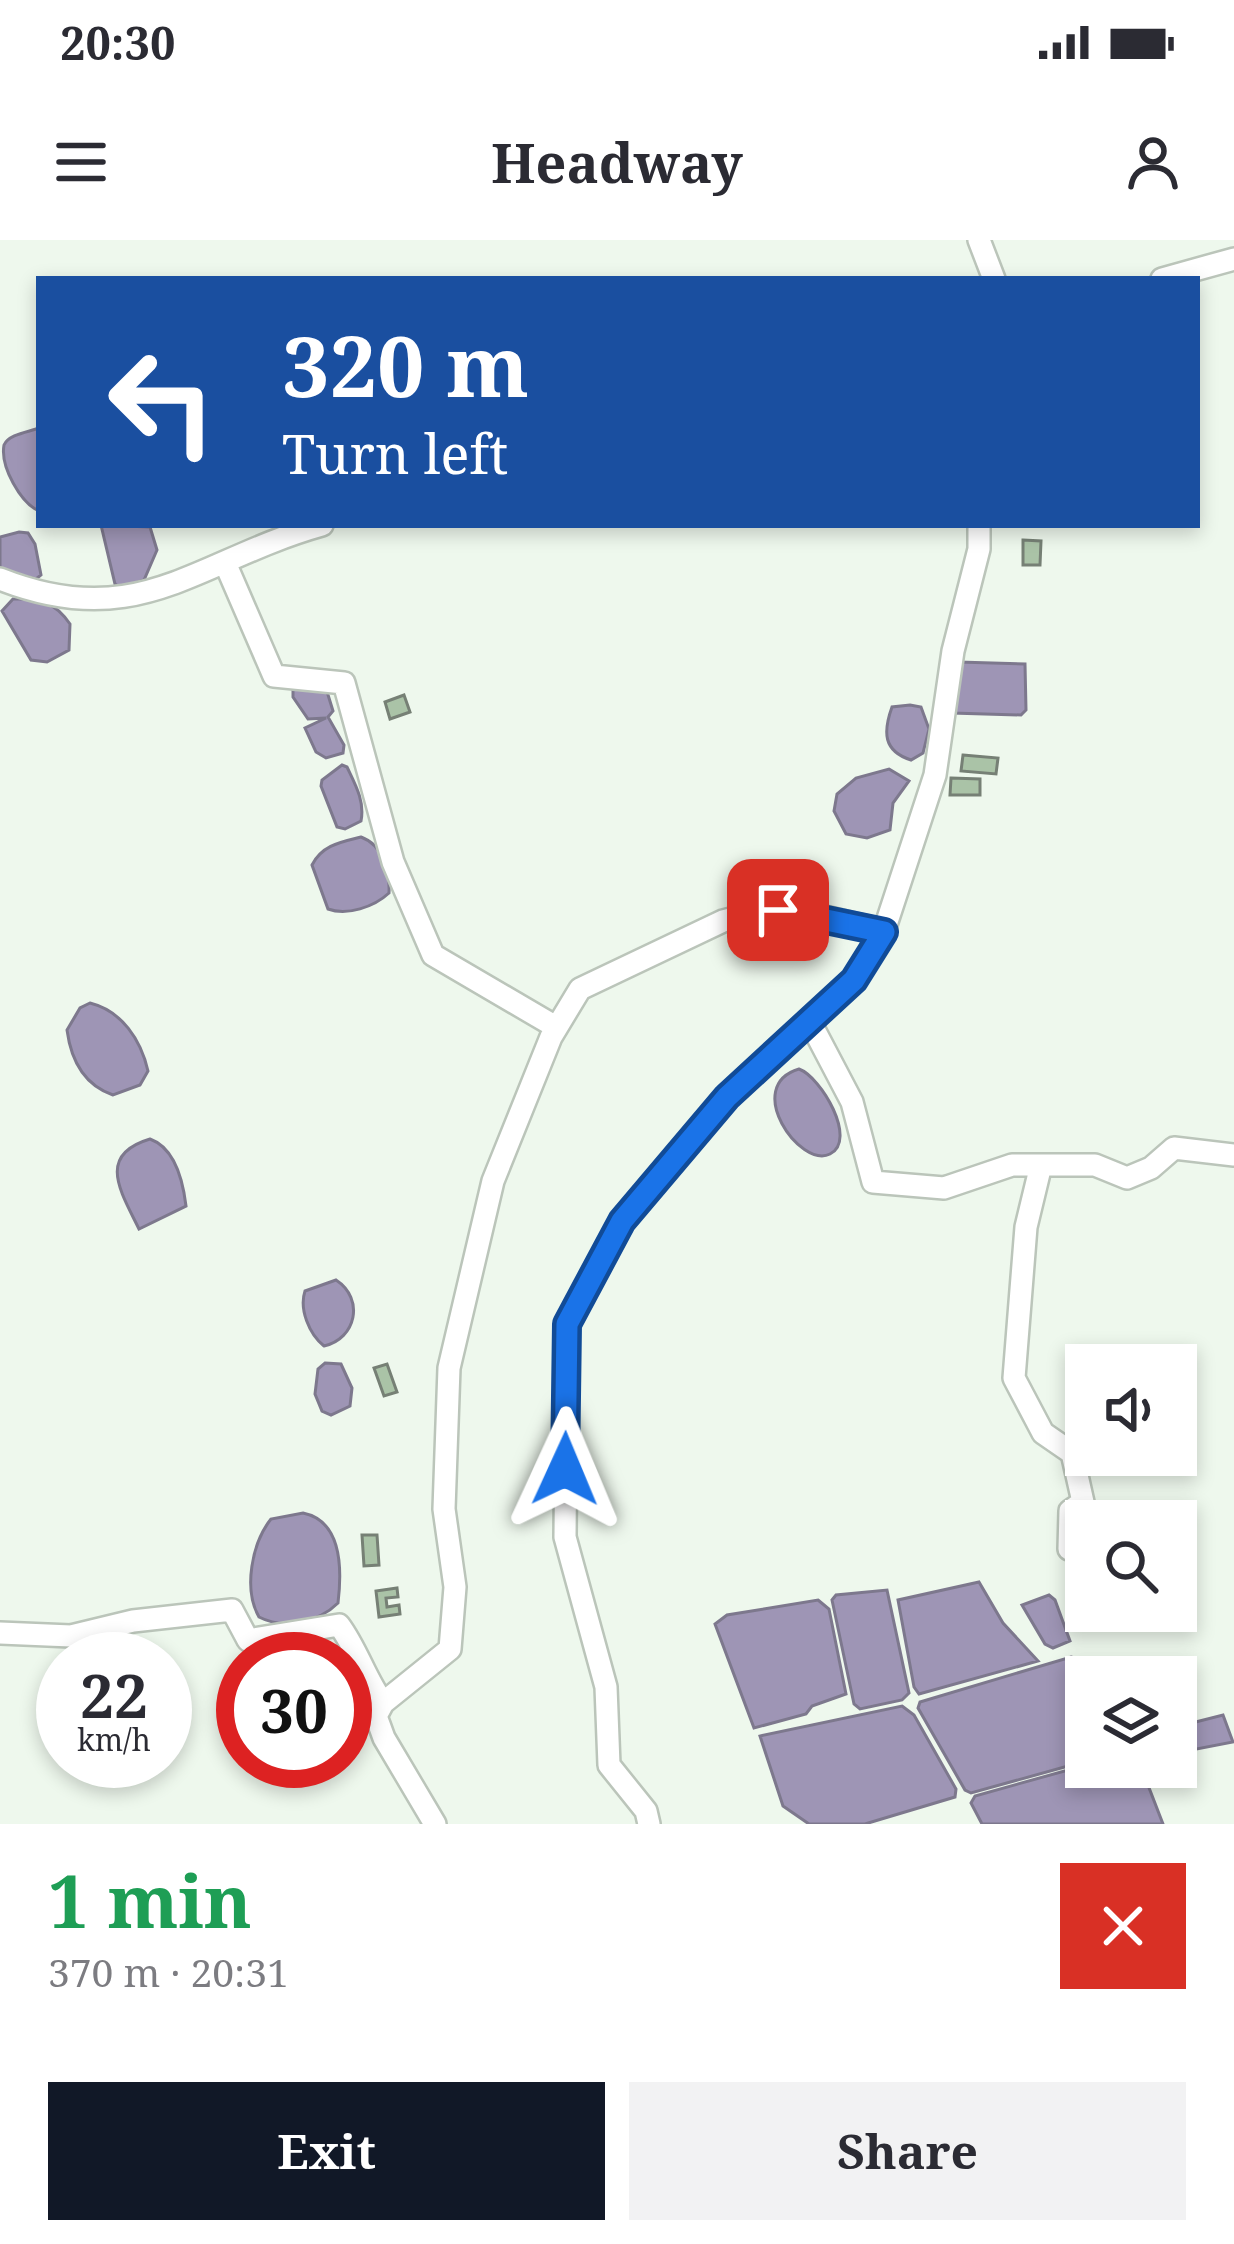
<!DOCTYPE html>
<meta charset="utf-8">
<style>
:root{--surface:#fff;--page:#f2f2f3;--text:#2b2b33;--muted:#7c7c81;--accent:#111827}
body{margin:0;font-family:"Noto Serif",serif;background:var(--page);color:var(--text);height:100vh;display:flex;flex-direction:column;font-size:45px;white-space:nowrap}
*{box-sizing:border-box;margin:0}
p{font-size:39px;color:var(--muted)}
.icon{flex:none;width:66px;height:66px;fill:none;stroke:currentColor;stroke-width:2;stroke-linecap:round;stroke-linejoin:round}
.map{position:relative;height:1584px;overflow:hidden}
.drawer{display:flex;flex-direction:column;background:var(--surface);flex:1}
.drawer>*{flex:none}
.banner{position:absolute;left:36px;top:36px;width:1164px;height:252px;border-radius:0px;box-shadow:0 6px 18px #0003;background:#1a4fa0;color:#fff;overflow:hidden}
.controls{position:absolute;left:1065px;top:1104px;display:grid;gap:24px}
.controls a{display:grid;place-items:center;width:132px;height:132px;border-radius:0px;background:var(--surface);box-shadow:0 6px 18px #0003;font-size:60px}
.speed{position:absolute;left:36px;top:1392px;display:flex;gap:24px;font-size:60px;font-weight:700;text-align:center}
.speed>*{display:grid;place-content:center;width:156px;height:156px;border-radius:50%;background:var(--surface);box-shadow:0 6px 18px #0003;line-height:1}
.speed small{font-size:30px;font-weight:400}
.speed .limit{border:18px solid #d22;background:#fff;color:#111}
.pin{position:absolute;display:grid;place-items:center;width:102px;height:102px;color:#fff;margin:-51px;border-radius:24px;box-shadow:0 6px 18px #0006}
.me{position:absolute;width:132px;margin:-66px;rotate:1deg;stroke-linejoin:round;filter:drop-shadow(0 0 9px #0008)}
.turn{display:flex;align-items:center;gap:42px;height:252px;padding:0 48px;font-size:54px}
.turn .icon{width:156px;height:156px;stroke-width:2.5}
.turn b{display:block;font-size:84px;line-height:102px}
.round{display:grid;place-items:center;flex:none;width:126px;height:126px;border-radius:0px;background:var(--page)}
.overview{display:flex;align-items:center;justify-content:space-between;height:204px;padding:0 48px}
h1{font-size:72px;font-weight:700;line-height:90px;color:#1e9e55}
.action{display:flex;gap:24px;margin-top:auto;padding:24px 48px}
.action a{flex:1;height:138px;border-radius:0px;background:var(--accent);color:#fff;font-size:48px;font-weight:700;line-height:138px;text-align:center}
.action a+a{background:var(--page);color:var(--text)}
.status{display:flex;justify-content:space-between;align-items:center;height:84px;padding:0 60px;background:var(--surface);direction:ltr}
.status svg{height:33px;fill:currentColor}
header{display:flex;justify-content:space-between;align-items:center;height:156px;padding:0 48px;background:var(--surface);font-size:54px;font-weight:700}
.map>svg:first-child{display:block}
.water{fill:#9e95b5;stroke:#7d788d;stroke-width:3}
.building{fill:#aac3a7;stroke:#768075;stroke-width:3}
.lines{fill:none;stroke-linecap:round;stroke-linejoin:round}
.minor-casing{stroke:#bbc5ba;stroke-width:26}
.minor{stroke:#fff;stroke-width:21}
.route-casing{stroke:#114b97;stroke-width:30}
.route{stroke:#1a73e8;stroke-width:21}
</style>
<div class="status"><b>20:30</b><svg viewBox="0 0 49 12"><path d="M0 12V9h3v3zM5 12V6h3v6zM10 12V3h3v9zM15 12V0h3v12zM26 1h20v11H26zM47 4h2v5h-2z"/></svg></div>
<header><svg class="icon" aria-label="menu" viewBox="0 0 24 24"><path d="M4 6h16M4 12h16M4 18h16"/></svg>Headway<svg class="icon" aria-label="person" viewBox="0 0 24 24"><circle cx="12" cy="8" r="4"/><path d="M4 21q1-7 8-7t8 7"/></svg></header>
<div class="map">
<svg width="1234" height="1584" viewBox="0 0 1234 1584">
<rect width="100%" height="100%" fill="#eef8ed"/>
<path class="water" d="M39,188V271C21,263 0,227 4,205C9,194 29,192 39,188Z
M101,285L150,287L157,310L144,340L121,348L115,344Z
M19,292L28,293L35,304L41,335L36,339L0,330V297Z
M13,359C40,358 55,362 70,384L69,410L47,422L31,420L2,371Z
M958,422L1025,424L1026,470L1021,475L952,473Z
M293,445H325L333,471L328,477L344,505L343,513L326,518L316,512L305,488L326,478L308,479L293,457Z
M910,465L921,467L929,489L923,513L911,520C883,511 883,492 892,467Z
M342,525L347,527C355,544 365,561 361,581L345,589L337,587L321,546L322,540Z
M889,529L909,541L893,563L890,590L867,598L846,594L834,571L837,554L856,538Z
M361,597C383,605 390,631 389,653C374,667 347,676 328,669L312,625C322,605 341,602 361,597Z
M90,763C122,771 141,800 148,831L140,845L113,855C84,845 71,820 67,790L80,768Z
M799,829C821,837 858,900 830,914C800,929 742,846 799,829Z
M150,899C175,908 183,941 186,966L139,989C121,952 96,915 150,899Z
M336,1040C365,1059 356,1099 324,1106C309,1094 299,1069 305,1051Z
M325,1123L341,1124L352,1148L350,1166L331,1175L322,1171L315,1154L318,1129Z
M303,1273C342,1281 342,1330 338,1363C319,1382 284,1390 259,1377C243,1349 252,1303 271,1279Z
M979,1342L1003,1383L1038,1421L919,1454L914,1447L898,1360Z
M887,1350L909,1453L902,1460L860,1469L854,1464L832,1360L836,1355Z
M1049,1355L1055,1360L1070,1401L1053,1408L1045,1404L1022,1365Z
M818,1360L829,1369L846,1454L812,1466L806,1474L754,1488L715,1384L727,1375Z
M1071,1417L1081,1420L1096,1437H1086V1521L971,1553L965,1550L918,1468L920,1462Z
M902,1466L914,1475L956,1549L955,1557L865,1584H809L783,1566L760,1496Z
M1223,1475L1233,1502L1176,1513V1487Z
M1086,1525L1141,1527L1163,1584H982L971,1563L975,1556Z"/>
<path class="building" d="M1023,300L1041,301L1040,325H1023Z
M404,455L410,472L390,479L385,462Z
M963,515L998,518L996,534L961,531Z
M951,538L980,539V555H950Z
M387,1124L397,1152L384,1156L374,1128Z
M362,1295H377L379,1325L364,1326Z
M397,1348L398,1357L386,1358L387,1367L399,1365L400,1374L379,1377L376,1351Z"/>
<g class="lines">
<defs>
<path id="minor" d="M979,0L994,39
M1162,39L1234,19
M226,325L274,436L344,443L393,622L433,715L556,787
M0,339C139,394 197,320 322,285
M810,782L852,862L873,942L944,948L1012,925H1095L1127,938L1151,928L1174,908L1234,915
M1041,925L1026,987L1014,1138L1043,1193L1072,1213L1083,1262L1070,1271L1069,1309
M0,1393L71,1396L133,1381L232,1370L248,1400L339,1385C357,1409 365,1438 383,1463
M435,1584L384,1498L376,1476L383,1463L450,1409L455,1347L444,1269L449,1128L493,941L551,797L580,749L723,681L754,673L795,670L884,691
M649,1584L646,1571L609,1525L606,1447L565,1297L567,1084L622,981L726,857L854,740L884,691L935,535L953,411L979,309V285"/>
</defs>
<use href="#minor" class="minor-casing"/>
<use href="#minor" class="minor"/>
</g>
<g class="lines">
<defs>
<path id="route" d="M565,1229L567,1084L622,981L727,857L854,740L884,692L778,670"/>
</defs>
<use href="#route" class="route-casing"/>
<use href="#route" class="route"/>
</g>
</svg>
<div class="controls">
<a><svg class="icon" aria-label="sound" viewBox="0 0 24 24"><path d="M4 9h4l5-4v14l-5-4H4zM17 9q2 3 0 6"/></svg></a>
<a><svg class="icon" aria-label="search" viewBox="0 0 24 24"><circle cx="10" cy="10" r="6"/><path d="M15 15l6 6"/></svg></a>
<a><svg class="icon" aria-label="layers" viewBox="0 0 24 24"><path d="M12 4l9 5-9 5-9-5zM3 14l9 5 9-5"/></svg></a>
</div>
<div class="speed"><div>22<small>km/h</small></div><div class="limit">30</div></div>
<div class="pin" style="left:778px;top:670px;background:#d93025"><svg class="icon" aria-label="arrive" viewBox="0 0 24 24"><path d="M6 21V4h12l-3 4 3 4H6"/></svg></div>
<svg class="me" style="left:565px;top:1229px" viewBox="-20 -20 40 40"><path d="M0-17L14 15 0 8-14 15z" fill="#1a73e8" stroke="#fff" stroke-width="4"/></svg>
<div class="banner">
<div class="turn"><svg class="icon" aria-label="left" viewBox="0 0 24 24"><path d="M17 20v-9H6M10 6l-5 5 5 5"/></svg><div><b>320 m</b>Turn left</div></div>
</div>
</div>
<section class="drawer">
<div class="overview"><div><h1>1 min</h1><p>370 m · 20:31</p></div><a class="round" style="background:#d93025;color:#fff"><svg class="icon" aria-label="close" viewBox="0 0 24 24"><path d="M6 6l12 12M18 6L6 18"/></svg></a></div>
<div class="action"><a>Exit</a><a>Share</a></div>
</section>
